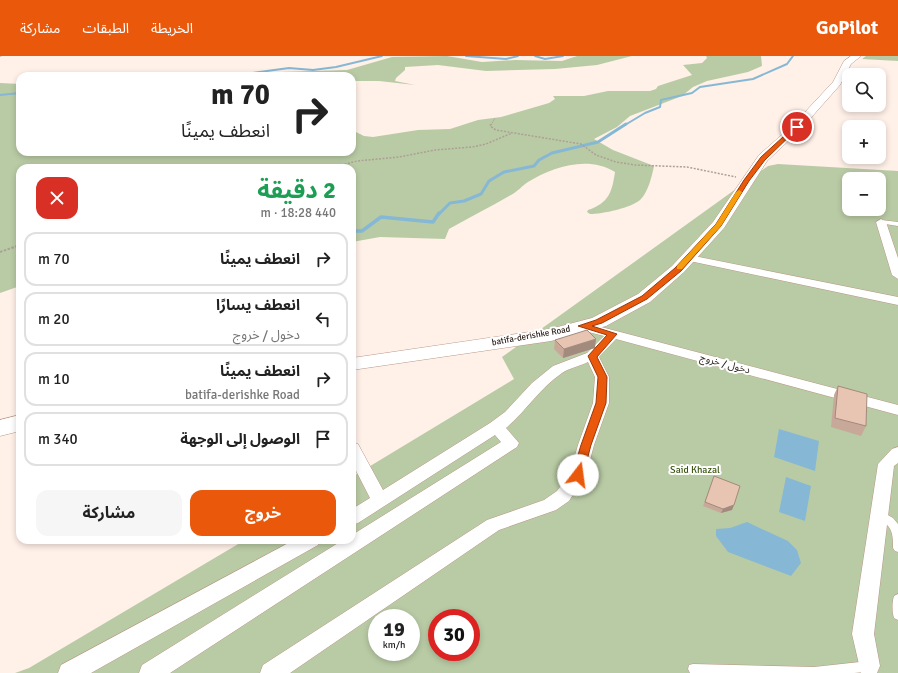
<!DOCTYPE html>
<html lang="ar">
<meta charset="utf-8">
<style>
:root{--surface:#fff;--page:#f6f6f6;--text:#222;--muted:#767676;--line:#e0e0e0;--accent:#ea580c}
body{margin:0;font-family:Signika,"Noto Sans Arabic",sans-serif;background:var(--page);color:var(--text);direction:rtl;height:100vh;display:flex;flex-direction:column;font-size:15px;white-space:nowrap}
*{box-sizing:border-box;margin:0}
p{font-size:13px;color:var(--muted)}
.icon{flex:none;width:22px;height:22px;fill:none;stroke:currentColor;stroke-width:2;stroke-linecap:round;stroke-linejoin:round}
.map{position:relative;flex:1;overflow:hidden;direction:ltr}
.details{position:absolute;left:16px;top:108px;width:340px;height:380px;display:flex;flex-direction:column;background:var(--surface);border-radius:12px;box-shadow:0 2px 6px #0003;direction:rtl}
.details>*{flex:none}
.guide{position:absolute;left:16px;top:16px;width:340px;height:84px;border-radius:12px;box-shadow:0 2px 6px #0003;direction:rtl;background:#fff;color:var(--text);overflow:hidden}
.tools{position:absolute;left:842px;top:12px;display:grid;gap:8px}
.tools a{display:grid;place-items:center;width:44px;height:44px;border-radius:8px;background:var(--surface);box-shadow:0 2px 6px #0003;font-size:20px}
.speed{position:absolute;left:368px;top:553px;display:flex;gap:8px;font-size:20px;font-weight:700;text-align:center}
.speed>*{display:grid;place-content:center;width:52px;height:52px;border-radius:50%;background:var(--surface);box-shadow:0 2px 6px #0003;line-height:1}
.speed small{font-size:10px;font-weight:400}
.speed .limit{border:6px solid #d22;background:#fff;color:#111}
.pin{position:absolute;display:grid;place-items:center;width:34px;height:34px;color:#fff;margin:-17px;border:2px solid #fff;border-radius:50%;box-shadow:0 1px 4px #0007}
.me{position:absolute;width:44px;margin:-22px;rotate:15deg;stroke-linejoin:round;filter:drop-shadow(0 0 3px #0008)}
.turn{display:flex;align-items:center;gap:14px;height:84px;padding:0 20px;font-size:18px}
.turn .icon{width:52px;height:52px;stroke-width:2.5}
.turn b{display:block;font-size:28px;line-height:34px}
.round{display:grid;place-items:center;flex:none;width:42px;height:42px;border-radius:12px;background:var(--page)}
.overview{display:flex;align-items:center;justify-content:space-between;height:68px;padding:0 20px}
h1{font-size:24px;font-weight:700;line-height:30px;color:#1e9e55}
.action{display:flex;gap:8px;margin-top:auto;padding:8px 20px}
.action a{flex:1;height:46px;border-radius:12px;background:var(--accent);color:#fff;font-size:16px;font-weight:700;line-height:46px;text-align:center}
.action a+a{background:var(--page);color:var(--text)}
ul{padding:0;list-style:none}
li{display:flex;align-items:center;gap:12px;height:54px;margin:0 8px 6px;padding:0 12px;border:2px solid var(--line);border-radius:12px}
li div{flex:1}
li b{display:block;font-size:15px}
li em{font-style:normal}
header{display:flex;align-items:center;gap:24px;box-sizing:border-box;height:56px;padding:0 20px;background:var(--accent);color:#fff}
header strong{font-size:19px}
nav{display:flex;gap:22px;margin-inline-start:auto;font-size:14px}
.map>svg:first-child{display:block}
.green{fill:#b9cba5;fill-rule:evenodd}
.water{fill:#86b8d5}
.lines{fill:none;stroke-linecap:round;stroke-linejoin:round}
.stream-far2{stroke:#86b8d5;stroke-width:2}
.stream-far1{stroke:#86b8d5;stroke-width:3}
.stream{stroke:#86b8d5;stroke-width:3.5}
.service-casing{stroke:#b99785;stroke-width:1}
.minor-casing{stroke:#b99785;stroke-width:1}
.secondary-casing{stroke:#b99785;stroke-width:1}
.path-far2{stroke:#ad9f97;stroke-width:1;stroke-dasharray:1.5 1;stroke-linecap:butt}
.path-far1{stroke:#ad9f97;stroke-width:1.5;stroke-dasharray:2 1.5;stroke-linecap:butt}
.path{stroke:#ad9f97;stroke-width:2;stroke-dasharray:2.5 1.5;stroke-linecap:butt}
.service{fill:#fff;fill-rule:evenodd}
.minor{fill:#fff;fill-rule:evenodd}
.secondary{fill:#fff;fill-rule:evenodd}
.wall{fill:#c8a999}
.shaded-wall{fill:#a28a7d}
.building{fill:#e8c5b2;stroke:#a28a7d}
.route{fill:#ea580c;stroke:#983908}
.slow{fill:#f59e0b}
.labels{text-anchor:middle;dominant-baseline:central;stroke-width:4;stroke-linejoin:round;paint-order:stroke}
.far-street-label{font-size:9px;fill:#281b15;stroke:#fff}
.street-label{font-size:10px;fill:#281b15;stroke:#fff}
.park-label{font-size:10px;fill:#3a540f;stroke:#fff}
</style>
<header>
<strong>GoPilot</strong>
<nav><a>الخريطة</a><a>الطبقات</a><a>مشاركة</a></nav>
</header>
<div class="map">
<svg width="898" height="617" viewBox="0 0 898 617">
<rect width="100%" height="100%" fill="#fff0e8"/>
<path class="green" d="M447,0L482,6L515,4L562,5L577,0H632L597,9L555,13L486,15L438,9L405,11V14L396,22L395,25L415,29L379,25H352V20H251L281,16L347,14L392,1Z
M706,0H761L762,10L748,16L707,25L693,31L682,40L630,60L617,71L594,83L613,94L654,110C652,120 648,136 641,143C632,152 602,158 590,158L587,156L588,154C609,147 612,136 615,116C588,99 552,111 528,126C522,130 517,136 511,139C490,151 469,162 449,173L445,183L380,181L352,186V112H20V230L0,237V27L20,28V96H352V74L364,80L373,81L418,74L450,73L478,64L501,61L549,47L555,43L553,40H584L608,35H650L656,33L658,30L692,19L683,9L702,7L707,2Z
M866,0H898V5L862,3Z
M778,108L898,115V617H15L29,612L245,484H352V421L514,323L502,301L768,110ZM849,123H879V153H849ZM377,562H411V596H377ZM437,562H471V596H437Z"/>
<path class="water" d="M779,373L819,385L815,415L774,401Z
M786,421L811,430L805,465L779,456Z
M747,466L788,485L797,494L801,507L791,520L728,496L716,480V473L730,472Z"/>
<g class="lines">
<path class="stream-far2" d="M466,0L506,3L518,0
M535,0L545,3L563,0
M230,20L289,12L313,14L336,11L382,0
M0,39L20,37
M625,69L645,57L660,51L661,44L692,37L700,31L753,23L787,8L793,0"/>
<path class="stream-far1" d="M439,158L450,147L464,145L481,138L489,125L504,116L534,110L539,104L552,97L598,86L626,68"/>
<path class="stream" d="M352,175H362L381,161L433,166L439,157"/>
<defs>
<path id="service" d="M881,164L898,166V170L879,167V165Z
M879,454L893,462L898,468V496L895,495L893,492C893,482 893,473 885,467C881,464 877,462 875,458L876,455Z
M898,538V564L894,562C892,556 892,546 894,540Z
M869,605L873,606L877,617H865V616L854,617H690L688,613L689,609L693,608L814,611Z"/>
<path id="minor" d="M881,163L886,166L898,202V223L892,219L876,166Z
M689,199L898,241V249L685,204L683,202Z
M582,266L898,349V359L616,283L599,301L609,321V347L594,389L586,419L569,445L556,454L499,474L290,617H260L263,609L487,464L544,444L557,435L570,417L578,389L593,347L595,321L588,306C580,310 569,312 562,317C540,332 526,355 506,372L519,387L517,391L170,617H139L142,609L343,484H352V479L501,386L495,379L358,467L352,469V453L370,442L352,407V386L358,388L383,434L490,367L505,356L532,327L553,310L587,297L604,280L577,273L576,270L577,267Z
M898,391V407L894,410L874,578L880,610L877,617H861L852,578L878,408L892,393Z
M294,484H320L318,489L91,617H58L61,609Z"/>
<path id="secondary" d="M851,0H861L851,8L840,29L801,73L767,105L724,172L684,216L650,246L606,270L551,285L352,314V302L550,273L592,262L638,238L672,210L713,166L759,99L793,69L833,26L844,5Z
M20,359V375L0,380V364Z"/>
</defs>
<use href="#service" class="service-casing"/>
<use href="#minor" class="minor-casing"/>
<use href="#secondary" class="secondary-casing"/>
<path class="path-far2" d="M0,0H2
M491,69L495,62"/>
<path class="path-far1" d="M491,68L490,70L496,74L581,88L596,99L616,106L635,109L687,111L736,121
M331,112L357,105L399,101L435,94L472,91L486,88L512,77"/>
<path class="path" d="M0,196L20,189"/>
<use href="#service" class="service"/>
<use href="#minor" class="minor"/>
<use href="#secondary" class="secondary"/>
</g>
<path class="wall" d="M555,284L595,292L563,302L554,293Z
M838,330L866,370L861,380L831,371L834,339Z
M714,420L734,449L732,454L721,457L703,450Z"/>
<path class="shaded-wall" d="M596,283L595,292L563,302L564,293Z
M734,449L732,454L721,457L723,453Z"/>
<path class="building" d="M587,274L596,283L564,293L555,284Z
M838,330L867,338L866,370L835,362Z
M714,420L740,430L734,449L723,453L705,446Z"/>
<path class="route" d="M795,70L799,71L765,104L749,125L721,170L681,215L647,243L602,267L592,270L617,278L597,301L607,321L606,347L591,389L583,419L581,422H574L572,419L581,389L596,347L598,321L588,300L607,279L578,270L596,264L642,240L675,212L716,168L744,124L761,101Z"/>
<path class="slow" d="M739,134L742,136L721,170L682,213H677V210L716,168L736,136Z"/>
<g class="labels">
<g class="far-street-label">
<text transform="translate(531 280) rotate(-10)">batifa-derishke Road</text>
</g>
<g class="street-label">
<text transform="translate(725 308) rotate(15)">دخول / خروج</text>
</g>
<g class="park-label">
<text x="695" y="414">Said Khazal</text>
</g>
</g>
</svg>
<div class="tools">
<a><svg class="icon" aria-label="search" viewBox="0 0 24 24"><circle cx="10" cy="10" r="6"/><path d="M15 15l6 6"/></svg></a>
<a>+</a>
<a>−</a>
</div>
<div class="speed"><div>19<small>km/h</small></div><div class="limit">30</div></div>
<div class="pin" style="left:797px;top:71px;background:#d93025"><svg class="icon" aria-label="arrive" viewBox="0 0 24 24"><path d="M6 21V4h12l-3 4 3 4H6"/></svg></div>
<svg class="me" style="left:578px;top:419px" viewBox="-20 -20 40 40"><circle r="19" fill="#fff"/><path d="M0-13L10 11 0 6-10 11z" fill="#ea580c"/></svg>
<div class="guide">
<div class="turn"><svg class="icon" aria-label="right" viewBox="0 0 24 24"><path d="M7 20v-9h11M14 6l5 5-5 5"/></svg><div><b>70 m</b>انعطف يمينًا</div></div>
</div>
<section class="details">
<div class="overview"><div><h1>2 دقيقة</h1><p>440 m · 18:28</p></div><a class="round" style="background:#d93025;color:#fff"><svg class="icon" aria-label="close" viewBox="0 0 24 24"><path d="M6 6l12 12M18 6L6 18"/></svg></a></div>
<ul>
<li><svg class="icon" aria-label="right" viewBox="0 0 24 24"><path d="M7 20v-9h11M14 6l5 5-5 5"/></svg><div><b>انعطف يمينًا</b></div><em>70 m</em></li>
<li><svg class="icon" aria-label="left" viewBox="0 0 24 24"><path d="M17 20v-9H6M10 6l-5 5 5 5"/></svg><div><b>انعطف يسارًا</b><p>دخول / خروج</p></div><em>20 m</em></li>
<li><svg class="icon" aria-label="right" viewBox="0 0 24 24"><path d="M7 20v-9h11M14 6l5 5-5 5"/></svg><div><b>انعطف يمينًا</b><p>batifa-derishke Road</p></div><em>10 m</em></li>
<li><svg class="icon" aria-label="arrive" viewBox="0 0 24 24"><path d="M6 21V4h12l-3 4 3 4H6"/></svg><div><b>الوصول إلى الوجهة</b></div><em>340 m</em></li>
</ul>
<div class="action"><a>خروج</a><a>مشاركة</a></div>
</section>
</div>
